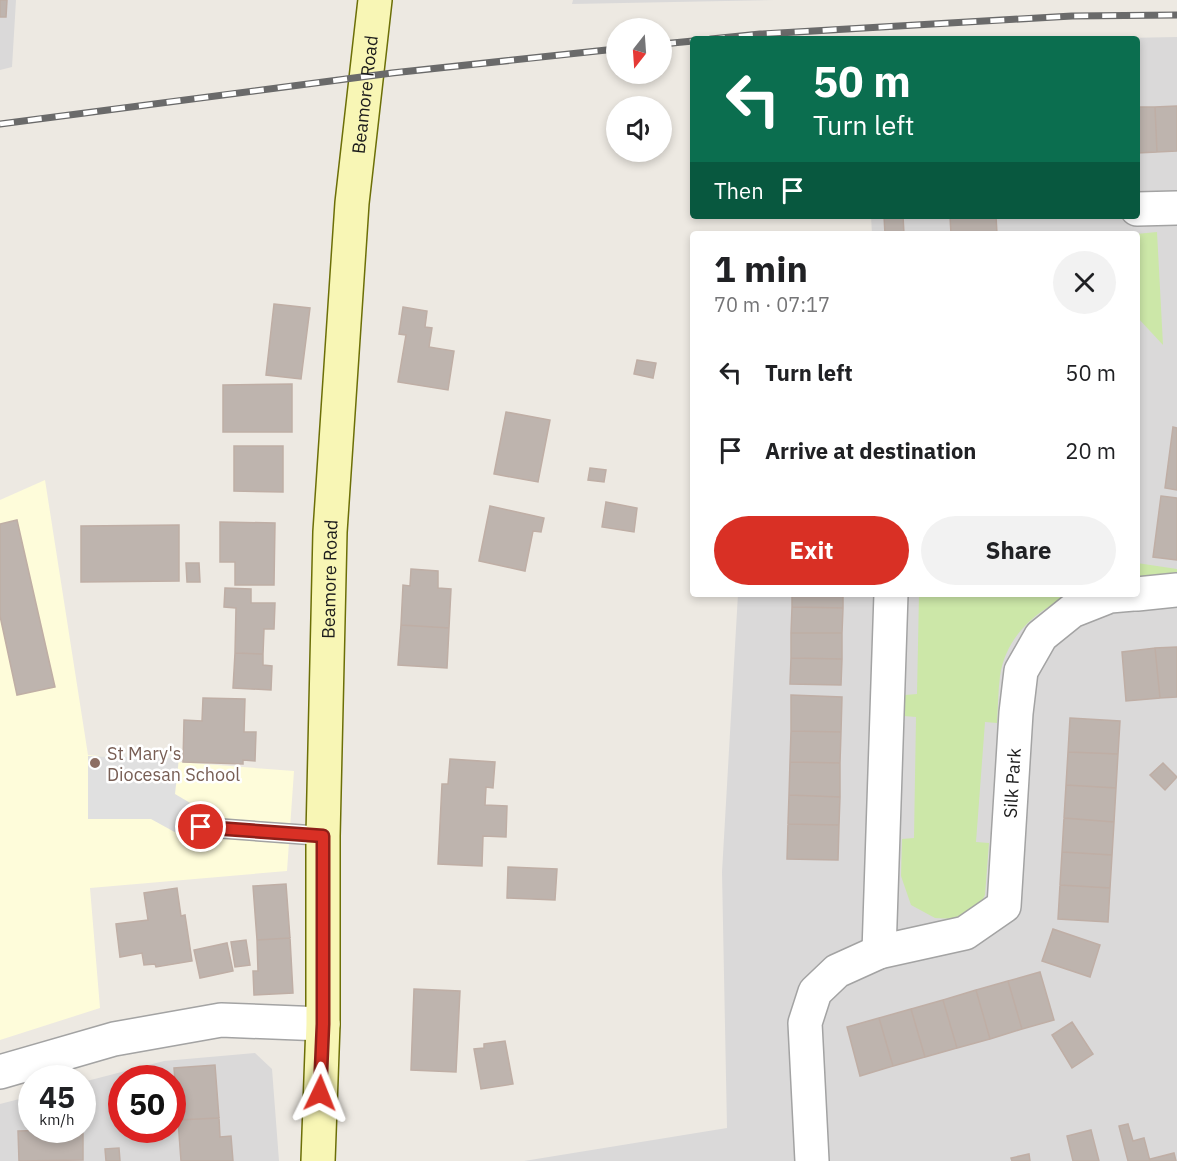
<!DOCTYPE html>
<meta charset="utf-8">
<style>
:root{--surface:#fff;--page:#f2f2f2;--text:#202124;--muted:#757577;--accent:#d93025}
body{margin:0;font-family:"IBM Plex Sans",sans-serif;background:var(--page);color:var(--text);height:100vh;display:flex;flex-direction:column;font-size:22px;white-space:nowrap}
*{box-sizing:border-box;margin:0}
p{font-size:20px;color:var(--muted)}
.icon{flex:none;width:33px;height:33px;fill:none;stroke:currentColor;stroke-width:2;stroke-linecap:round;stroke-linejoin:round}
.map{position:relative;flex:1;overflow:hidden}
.side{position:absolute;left:690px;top:231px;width:450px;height:366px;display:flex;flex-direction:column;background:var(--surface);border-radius:6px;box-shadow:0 3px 9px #0003}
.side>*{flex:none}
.banner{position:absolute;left:690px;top:36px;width:450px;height:183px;border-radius:6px;box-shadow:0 3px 9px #0003;background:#0b6e4f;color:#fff;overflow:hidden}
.needle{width:39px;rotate:197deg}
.fabs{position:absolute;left:606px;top:18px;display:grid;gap:12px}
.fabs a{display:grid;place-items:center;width:66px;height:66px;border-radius:50%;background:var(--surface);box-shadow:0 3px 9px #0003;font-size:30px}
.speed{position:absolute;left:18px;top:1065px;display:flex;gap:12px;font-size:30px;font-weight:700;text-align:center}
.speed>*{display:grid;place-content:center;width:78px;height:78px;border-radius:50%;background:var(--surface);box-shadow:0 3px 9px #0003;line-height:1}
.speed small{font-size:15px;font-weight:400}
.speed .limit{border:9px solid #d22;background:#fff;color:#111}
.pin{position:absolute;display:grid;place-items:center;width:51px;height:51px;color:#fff;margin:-26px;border:3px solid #fff;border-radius:50%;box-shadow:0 2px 6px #0007}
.me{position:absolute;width:66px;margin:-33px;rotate:2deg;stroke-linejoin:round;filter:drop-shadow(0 0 4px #0008)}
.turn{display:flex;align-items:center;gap:21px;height:126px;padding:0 24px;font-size:27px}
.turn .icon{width:78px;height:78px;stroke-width:2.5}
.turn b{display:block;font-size:42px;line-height:51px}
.then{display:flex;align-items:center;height:57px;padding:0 24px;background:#0003;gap:12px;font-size:22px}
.round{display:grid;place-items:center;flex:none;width:63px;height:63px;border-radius:32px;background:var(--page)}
.summary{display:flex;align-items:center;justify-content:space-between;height:102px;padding:0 24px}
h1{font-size:36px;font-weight:700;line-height:45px}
.primary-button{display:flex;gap:12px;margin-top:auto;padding:12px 24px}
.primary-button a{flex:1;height:69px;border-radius:36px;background:var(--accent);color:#fff;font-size:24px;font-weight:700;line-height:69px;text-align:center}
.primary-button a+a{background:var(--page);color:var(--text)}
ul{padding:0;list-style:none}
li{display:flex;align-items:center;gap:18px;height:78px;padding:0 24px}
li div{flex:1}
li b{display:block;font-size:22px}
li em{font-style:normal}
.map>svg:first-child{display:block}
.residential{fill:#dad9d9;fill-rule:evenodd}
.education{fill:#fefcda}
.grass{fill:#cce7a8}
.parking{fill:#e0e0e0}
.building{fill:#beb4ae;stroke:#bfaea5;stroke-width:1.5}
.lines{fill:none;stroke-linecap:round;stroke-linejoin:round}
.service-casing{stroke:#a3a3a3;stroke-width:21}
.minor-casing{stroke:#a3a3a3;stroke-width:36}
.secondary-casing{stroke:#6c6f07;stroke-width:36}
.service{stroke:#fff;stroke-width:18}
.minor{stroke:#fff;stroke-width:33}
.secondary{stroke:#f8f6b5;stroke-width:33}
.rail-casing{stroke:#6a6a6a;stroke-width:7}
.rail{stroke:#fff;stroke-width:4.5;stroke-dasharray:14;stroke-linecap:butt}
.route-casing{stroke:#8d1f18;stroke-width:15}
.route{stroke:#d93025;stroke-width:10}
.education-dot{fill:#8d6e63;stroke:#fff;stroke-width:2}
.labels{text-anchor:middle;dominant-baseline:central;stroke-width:5;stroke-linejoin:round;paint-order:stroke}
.street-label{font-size:18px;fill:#1c1c1c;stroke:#fff}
.education-label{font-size:18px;fill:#785e54;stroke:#fff;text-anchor:start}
</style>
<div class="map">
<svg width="1177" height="1161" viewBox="0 0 1177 1161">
<rect width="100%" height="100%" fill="#ede9e2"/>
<path class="residential" d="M0,0H16L12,67L0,70Z
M573,0H774L572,4Z
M1177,37V1161H524L727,1128L722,872L738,594H1137V234H872L871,216H1137V39H1075Z
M255,1053L272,1069L279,1161H0V1104L31,1096L32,1130H82L83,1082L164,1061ZM122,1078H172V1130H122Z"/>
<path class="education" d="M45,480L88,755L294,771L287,871L90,888L100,1008L0,1040V500Z"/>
<path class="grass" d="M1157,232L1163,345L1137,317L1136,234Z
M1137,563L1177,569V575L1137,579Z
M919,594H1075C1038,608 1006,635 1000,676C998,692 998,708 997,723L985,722L976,842L989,843L985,895L979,906L955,919L935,918L911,905L901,876L902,839L914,838L916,717L904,716L905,695L917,694Z"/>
<path class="parking" d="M88,756L179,758L175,794L209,814V851L151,819H88Z"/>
<path class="building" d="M0,0H7L6,17H0Z
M1177,106V151L1157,152L1155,107Z
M1137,107H1155L1157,152L1137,153Z
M884,216H903L904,234H885Z
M950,216H996L997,234H951Z
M274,304L310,308L301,379L266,375Z
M403,307L427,311L425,327L432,328L429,347L454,351L448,390L398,382L406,335L399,334Z
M637,360L656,363L653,378L634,374Z
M292,384V432H223V385Z
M506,412L550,420L538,482L494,474Z
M1173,427L1177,428V490L1165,488Z
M234,446H283V492L234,491Z
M590,468L606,470L604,482L588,480Z
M1161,496L1177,498V560L1153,557Z
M606,502L637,508L634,532L602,527Z
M490,506L544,518L541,532L533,531L525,571L479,561Z
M17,520L55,687L17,695L0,616V524Z
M220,522L275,523L274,585H235V562H220Z
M179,525V581L81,582V526Z
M186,563H199L200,582H187Z
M411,569L438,571V588L451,589L449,628L401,625L403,585L410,586Z
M225,588L251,589V603H275L274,629H264L263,654L235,653L236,608L224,607Z
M792,594H843V608L792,607Z
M792,607L843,608L842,633H791Z
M401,625L449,628L447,668L398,665Z
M791,633H842V659L791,658Z
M1177,647V697L1160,698L1155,648Z
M1155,648L1160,698L1126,701L1122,652Z
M235,653L263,654V665L272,666L271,690L233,688Z
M791,658L842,659L841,685L790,684Z
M791,695L842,697L841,732L791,731Z
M203,698L245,699L244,732H256L255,761L243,760V764L183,762L184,720L202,721Z
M1070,718L1120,721L1118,754L1068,752Z
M791,731L841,732L840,763L790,762Z
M1068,752L1118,754L1116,788L1066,785Z
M450,759L495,762L493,788L486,787L485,805L507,806L506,837L483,836L482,866L438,864L442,784H448Z
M790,762L840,763V797L789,795Z
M1163,763L1177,777L1165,790L1150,775Z
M1066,785L1116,788L1114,822L1064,818Z
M789,795L840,797L839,825L788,824Z
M1064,818L1114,822L1112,855L1062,852Z
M788,824L839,825L838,860L787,859Z
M1062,852L1112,855L1110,888L1060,885Z
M508,867L557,869L555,900L507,898Z
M286,884L290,938L257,940L253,886Z
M1060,885L1110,888L1108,922L1058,919Z
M177,888L181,916L185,915L192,961L156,967L155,964L144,965L142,953L120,957L116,924L148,920L144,893Z
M1053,929L1100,945L1090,977L1042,961Z
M290,938L293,993L254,995L253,971H258L257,940Z
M246,940L250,965L235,967L231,942Z
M227,943L233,971L200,978L194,950Z
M1040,972L1054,1020L1022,1029L1008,981Z
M1008,981L1022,1029L990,1039L976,990Z
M414,989L460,991L456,1072L411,1070Z
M976,990L990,1039L957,1048L943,1000Z
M943,1000L957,1048L925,1057L911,1009Z
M911,1009L925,1057L893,1066L879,1018Z
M879,1018L893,1066L860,1076L847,1027Z
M1072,1022L1093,1054L1072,1068L1052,1035Z
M505,1041L513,1084L481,1089L474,1049L484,1048V1044Z
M215,1065L219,1118L178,1120L174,1068Z
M219,1118L220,1137L231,1136L233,1161H181L178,1120Z
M1128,1124L1133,1141L1144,1138L1150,1161H1128L1119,1126Z
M55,1130H78V1135L83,1134V1160L19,1161L18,1131Z
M1091,1130L1099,1161H1073L1067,1136Z
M119,1148L120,1161H106L105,1149Z
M1174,1153L1176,1161H1150V1159Z
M1029,1154L1030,1161H1012L1011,1158Z"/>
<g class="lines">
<defs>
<path id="service" d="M201,827L323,836"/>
<g id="minor">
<path d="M1137,209L1177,208"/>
<path d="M1137,594L1177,590"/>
<path d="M879,952L891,594"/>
<path d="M0,1072L114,1039L221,1020L323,1024"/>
<path id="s1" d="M812,1161L805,1023L815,992L837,971L879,952L965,933L1004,906L1016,713L1021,671L1041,636L1072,611L1110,596L1133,594"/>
</g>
<g id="secondary">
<path id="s2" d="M318,1161L323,1024V836L330,532L352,203L375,0"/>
</g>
</defs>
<use href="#service" class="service-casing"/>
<use href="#minor" class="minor-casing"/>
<use href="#secondary" class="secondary-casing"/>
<use href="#service" class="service"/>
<use href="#minor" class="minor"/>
<use href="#secondary" class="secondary"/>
<defs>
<path id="rail" d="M711,39L760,34L1072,16L1177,15
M662,44L693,41
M0,124L392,73L616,49"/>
</defs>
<use href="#rail" class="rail-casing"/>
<use href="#rail" class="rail"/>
</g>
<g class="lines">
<defs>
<path id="route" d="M201,827L323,836V1024L320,1093"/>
</defs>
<use href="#route" class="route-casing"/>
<use href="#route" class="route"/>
</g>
<circle class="education-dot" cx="95" cy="763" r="6"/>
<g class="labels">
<g class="street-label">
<text stroke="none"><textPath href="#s2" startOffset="1068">Beamore Road</textPath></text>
<text stroke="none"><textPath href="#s2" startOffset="582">Beamore Road</textPath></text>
<text stroke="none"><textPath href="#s1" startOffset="506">Silk Park</textPath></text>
</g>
<g class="education-label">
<text x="107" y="753">St Mary's<tspan x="107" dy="21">Diocesan School</tspan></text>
</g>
</g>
</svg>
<div class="fabs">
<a><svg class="needle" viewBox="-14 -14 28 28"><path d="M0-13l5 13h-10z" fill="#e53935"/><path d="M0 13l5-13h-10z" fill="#757577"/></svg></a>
<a><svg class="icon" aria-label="sound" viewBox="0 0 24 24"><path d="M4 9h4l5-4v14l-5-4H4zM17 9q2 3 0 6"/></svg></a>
</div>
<div class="speed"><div>45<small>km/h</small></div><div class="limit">50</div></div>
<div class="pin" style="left:201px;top:827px;background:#d93025"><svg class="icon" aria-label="arrive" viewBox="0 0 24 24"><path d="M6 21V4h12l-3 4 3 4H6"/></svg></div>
<svg class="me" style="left:320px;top:1093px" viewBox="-20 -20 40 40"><path d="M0-17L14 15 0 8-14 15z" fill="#d93025" stroke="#fff" stroke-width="4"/></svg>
<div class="banner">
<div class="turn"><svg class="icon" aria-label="left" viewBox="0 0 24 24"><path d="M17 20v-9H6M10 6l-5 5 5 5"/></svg><div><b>50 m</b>Turn left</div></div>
<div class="then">Then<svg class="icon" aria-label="arrive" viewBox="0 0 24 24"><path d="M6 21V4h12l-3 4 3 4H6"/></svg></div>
</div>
<section class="side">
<div class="summary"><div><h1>1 min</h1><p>70 m · 07:17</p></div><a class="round"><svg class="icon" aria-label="close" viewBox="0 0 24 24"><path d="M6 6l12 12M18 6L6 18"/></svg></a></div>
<ul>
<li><svg class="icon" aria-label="left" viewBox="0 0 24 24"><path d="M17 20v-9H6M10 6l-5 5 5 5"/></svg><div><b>Turn left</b></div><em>50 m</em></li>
<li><svg class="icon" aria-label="arrive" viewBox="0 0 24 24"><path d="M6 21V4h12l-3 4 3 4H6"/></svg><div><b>Arrive at destination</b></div><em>20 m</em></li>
</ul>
<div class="primary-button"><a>Exit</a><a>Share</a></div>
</section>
</div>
